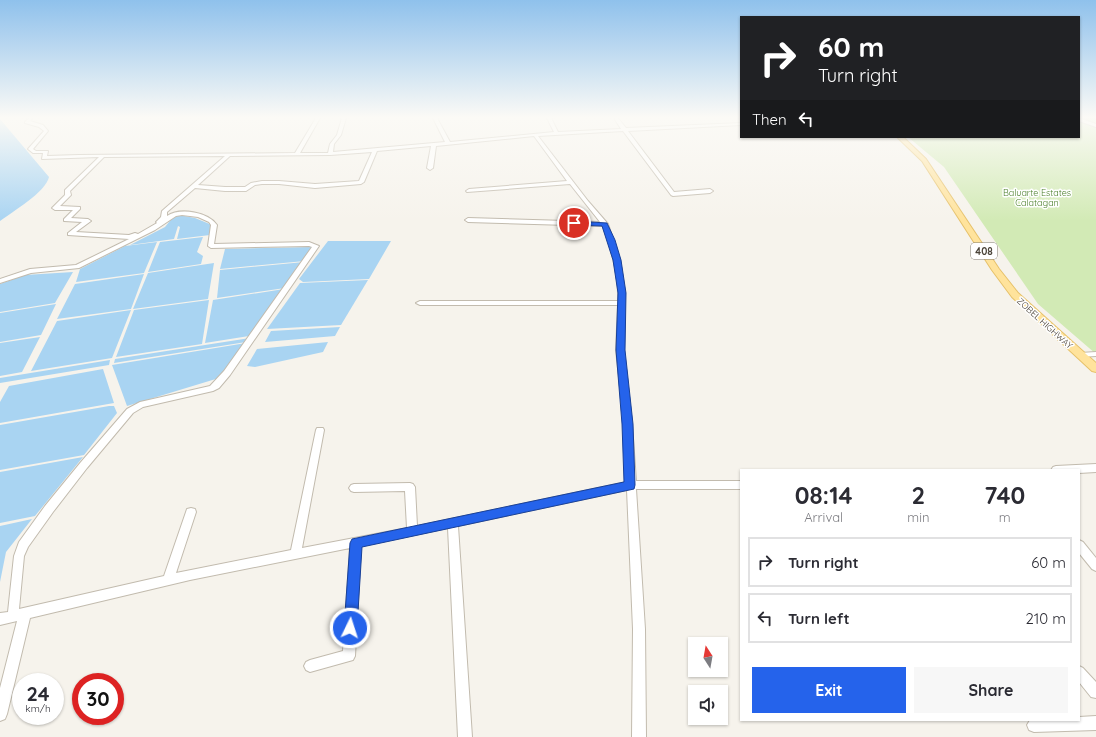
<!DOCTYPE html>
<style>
:root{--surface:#fff;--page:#f7f7f7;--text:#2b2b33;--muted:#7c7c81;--line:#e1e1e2;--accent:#2563eb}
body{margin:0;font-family:Quicksand,sans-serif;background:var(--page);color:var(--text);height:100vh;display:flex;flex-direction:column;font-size:15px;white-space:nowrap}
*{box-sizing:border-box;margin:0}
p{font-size:13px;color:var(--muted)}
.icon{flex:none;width:22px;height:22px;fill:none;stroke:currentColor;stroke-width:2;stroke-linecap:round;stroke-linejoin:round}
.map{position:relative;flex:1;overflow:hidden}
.panel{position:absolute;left:740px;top:469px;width:340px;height:252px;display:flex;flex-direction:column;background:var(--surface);border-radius:0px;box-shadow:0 1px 3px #0004}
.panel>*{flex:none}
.banner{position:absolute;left:740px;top:16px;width:340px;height:122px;border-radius:0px;box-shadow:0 1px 3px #0004;background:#202124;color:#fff;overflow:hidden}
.needle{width:26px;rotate:349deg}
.buttons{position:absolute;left:688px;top:637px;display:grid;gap:8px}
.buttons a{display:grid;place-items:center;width:40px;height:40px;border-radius:0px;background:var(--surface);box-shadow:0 1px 3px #0004;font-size:20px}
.speed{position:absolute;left:12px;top:673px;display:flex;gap:8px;font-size:20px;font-weight:700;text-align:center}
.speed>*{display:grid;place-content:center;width:52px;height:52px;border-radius:50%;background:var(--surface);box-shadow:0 1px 3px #0004;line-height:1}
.speed small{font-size:10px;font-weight:400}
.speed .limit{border:6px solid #d22;background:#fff;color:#111}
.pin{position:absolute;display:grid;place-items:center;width:34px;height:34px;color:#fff;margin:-17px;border:2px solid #fff;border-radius:50%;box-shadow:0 1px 4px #0007}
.me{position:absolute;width:44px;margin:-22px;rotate:4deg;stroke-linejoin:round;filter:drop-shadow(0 0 3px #0008)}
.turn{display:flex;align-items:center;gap:14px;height:84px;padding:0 12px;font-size:18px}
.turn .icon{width:52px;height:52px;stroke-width:2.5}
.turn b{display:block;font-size:28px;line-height:34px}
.then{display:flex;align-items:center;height:38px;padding:0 12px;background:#0003;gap:8px;font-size:15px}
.eta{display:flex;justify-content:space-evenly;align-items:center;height:68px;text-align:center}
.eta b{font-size:24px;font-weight:700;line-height:28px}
.cta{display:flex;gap:8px;margin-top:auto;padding:8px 12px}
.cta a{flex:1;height:46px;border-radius:0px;background:var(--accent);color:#fff;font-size:16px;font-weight:700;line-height:46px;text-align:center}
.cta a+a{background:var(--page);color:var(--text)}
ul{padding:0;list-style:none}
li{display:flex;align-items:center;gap:12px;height:50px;margin:0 8px 6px;padding:0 4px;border:2px solid var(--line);border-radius:0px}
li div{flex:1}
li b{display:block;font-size:15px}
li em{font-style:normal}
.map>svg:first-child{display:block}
.green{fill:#d2eab5}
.water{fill:#a9d4f2}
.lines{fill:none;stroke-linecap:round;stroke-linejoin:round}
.minor-casing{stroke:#c2bbae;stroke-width:2}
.major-casing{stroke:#e6c16a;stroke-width:2}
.minor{fill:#fff;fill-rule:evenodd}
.major{fill:#ffe39c;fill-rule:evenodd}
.route{fill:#2563eb;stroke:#184099}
.labels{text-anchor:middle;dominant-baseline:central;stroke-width:3;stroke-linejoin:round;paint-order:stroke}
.far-park-label{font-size:9px;fill:#4a7f2a;stroke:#fff}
.far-street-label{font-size:9px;fill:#4b4439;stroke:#fff}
.shield{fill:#fff;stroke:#817c74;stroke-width:1}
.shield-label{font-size:10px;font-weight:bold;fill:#4b4439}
</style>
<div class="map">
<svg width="1096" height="737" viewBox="0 0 1096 737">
<rect width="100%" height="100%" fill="#f6f3ec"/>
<path class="green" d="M1079,118H1096V354L1038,304L944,167L908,137H1079Z"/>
<path class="water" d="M0,119L49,177C46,192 12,212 0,221Z
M179,215L195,218L212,225L210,235L177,239L180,227L178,226L174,239L130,245L165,227L173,217Z
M203,237L197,252L203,256L201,264L148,272L160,242Z
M328,241H391L369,279L303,282L299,279Z
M157,242L144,273L76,282L80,269L125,246Z
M312,247L314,248L305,261L220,269L225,249Z
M304,262L285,288L217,298L220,270Z
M214,263L208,299L133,309L148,273Z
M73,272L55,303L0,312V284L25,275Z
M144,274L131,309L57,319L75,284Z
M368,280L341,325L267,329L300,283Z
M284,289L249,336L205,343L213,300Z
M209,300L202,344L116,357L134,310Z
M56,304L41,335L0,342V313Z
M131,310L112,358L31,371L57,321Z
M340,327L335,336L265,342L271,331Z
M40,337L22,372L0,376V343Z
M250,338L246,342L114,363L115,359Z
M328,342L323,352L255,367L247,366L257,349Z
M246,343L219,378L127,406L112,365Z
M110,360L109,365L0,383V378Z
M103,369L114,403L0,423V402L9,386Z
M109,406H114L117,413L84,455L0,470V425Z
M83,457L35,516L0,523V472Z
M32,519L6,552L0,582V526Z"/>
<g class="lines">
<defs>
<path id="minor" d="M29,118H33L30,121L43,125L48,131L33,149L36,151H48L47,156L79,155L295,153L316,118H320L300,153H328L330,144L337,135L342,118H346L341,135L334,144L333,152L445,142L433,118H437L450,142L554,132L547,118H551L558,132L621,129L614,118H618L626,128L741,123V125L628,131L674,192L710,189L713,191L710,193L673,196L671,195L623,131L538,136L588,201L608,224L620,260L625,293L624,350L632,424L636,481H741V489H636L645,629L646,737H632L633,629L627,490L458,526L472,737H458L448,528L361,546L355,656L353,660L310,672L306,670L304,666L306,662L310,660L343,651L350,548L190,580L30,618L7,714L5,719L0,721V688L17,621L0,625V613L8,612L14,556L19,542L45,506L81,462L127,409L140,402L210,386L224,371L312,247L309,246L211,248L208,246L211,225L209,222L198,217L182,215L176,216L155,230L79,268L31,273L0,283V279L30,269L76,265L129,239L68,235V233L82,222L64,221V219L73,210H55L52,208L65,195V190L99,157L42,159L43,153H33L28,149L44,131L39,127L25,123V122ZM534,136L567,181L469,189L466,191L467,192L570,184L600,222L468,218L465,220L468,222L603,226C611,249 619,275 618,301H420L416,303L420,305H618L616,350L624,424L626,482L417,526L415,487L413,484L410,483L354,484L351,485L349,488L351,491L354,492L405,491L407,528L302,548L324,430L323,428H317L316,430L291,550L176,573L196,512L195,509L191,508L187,509L186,512L164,576L19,609L24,556L28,547L53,512L87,468L133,413L143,407L213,391L219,388L230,375L319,246L309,242L214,244L217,225C208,212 180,207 167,216V212L195,188L225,191H246L255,185L262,184H279L315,188L361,184L364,182L377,151L431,146L427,168L430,170L433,168L436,146ZM372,152L359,181L315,184L279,181H262L251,183L245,187H225L198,185L230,156L330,155ZM225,156L162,211L161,217L156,222L157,223L138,234L135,233L129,235L76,232L91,221L88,219L71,218L80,209V207L60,206L71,195L70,191L104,157Z
M1079,118L1096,124V127L1079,121Z
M1096,352V356L1080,357L1076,355L1080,353Z
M1096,464V472L1079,473V470H1051L1053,467L1056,466Z
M1079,540L1083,542L1096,558V571L1092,569L1079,553Z
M1079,666L1083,668L1096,682V698L1091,697L1079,682Z
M1096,716V730L1034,732L1029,730L1027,725L1030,720H1079V717Z"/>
<path id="major" d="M897,137H903L926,159L999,269L1018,293L1096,363V372L1092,371L1012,297L992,270L922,161Z"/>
</defs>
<use href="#minor" class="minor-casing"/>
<use href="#major" class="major-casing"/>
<use href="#minor" class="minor"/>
<use href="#major" class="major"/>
</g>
<linearGradient id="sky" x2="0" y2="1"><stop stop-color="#8fc1ec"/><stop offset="0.53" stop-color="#fbfaf6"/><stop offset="1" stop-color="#fbfaf6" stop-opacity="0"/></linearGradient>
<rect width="1096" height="221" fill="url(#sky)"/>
<path class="route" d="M574,221L607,223L615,240L621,260L626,293L625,350L633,424L635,485L634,489L362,547L357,628L355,632L350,634L346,632L344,628L350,543L352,539L624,482L622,424L616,350L618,293L613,260L602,226L572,225L571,223Z"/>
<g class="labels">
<g class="far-park-label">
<text x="1037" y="192">Baluarte Estates<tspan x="1037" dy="10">Calatagan</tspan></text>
</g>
<g class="far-street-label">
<text transform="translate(1045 323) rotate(42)">ZOBEL HIGHWAY</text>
</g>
<rect class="shield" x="971" y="243" width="26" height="16" rx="3"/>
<g class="shield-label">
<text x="984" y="251">408</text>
</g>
</g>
</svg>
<div class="buttons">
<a><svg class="needle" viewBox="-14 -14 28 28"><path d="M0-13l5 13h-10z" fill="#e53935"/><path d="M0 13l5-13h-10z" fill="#7c7c81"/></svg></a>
<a><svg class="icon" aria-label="sound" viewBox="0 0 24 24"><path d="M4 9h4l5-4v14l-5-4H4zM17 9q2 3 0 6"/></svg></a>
</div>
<div class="speed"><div>24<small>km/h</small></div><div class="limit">30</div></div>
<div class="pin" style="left:574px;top:223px;background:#d93025"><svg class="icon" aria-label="arrive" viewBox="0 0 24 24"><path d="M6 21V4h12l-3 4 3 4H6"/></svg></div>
<svg class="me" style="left:350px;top:628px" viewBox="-20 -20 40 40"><circle r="17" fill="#2563eb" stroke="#fff" stroke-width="3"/><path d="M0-11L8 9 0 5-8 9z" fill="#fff"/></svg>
<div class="banner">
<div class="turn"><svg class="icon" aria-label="right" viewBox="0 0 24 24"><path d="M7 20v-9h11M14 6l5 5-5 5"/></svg><div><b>60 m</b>Turn right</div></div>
<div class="then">Then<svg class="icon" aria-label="left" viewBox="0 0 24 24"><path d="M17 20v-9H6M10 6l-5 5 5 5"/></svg></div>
</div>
<section class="panel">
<div class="eta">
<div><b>08:14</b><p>Arrival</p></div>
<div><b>2</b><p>min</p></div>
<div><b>740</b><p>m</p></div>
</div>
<ul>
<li><svg class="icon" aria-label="right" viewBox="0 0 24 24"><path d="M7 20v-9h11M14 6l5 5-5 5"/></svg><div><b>Turn right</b></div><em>60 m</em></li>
<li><svg class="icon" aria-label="left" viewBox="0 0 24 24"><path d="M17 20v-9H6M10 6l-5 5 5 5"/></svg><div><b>Turn left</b></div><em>210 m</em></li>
</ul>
<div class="cta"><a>Exit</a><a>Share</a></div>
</section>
</div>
